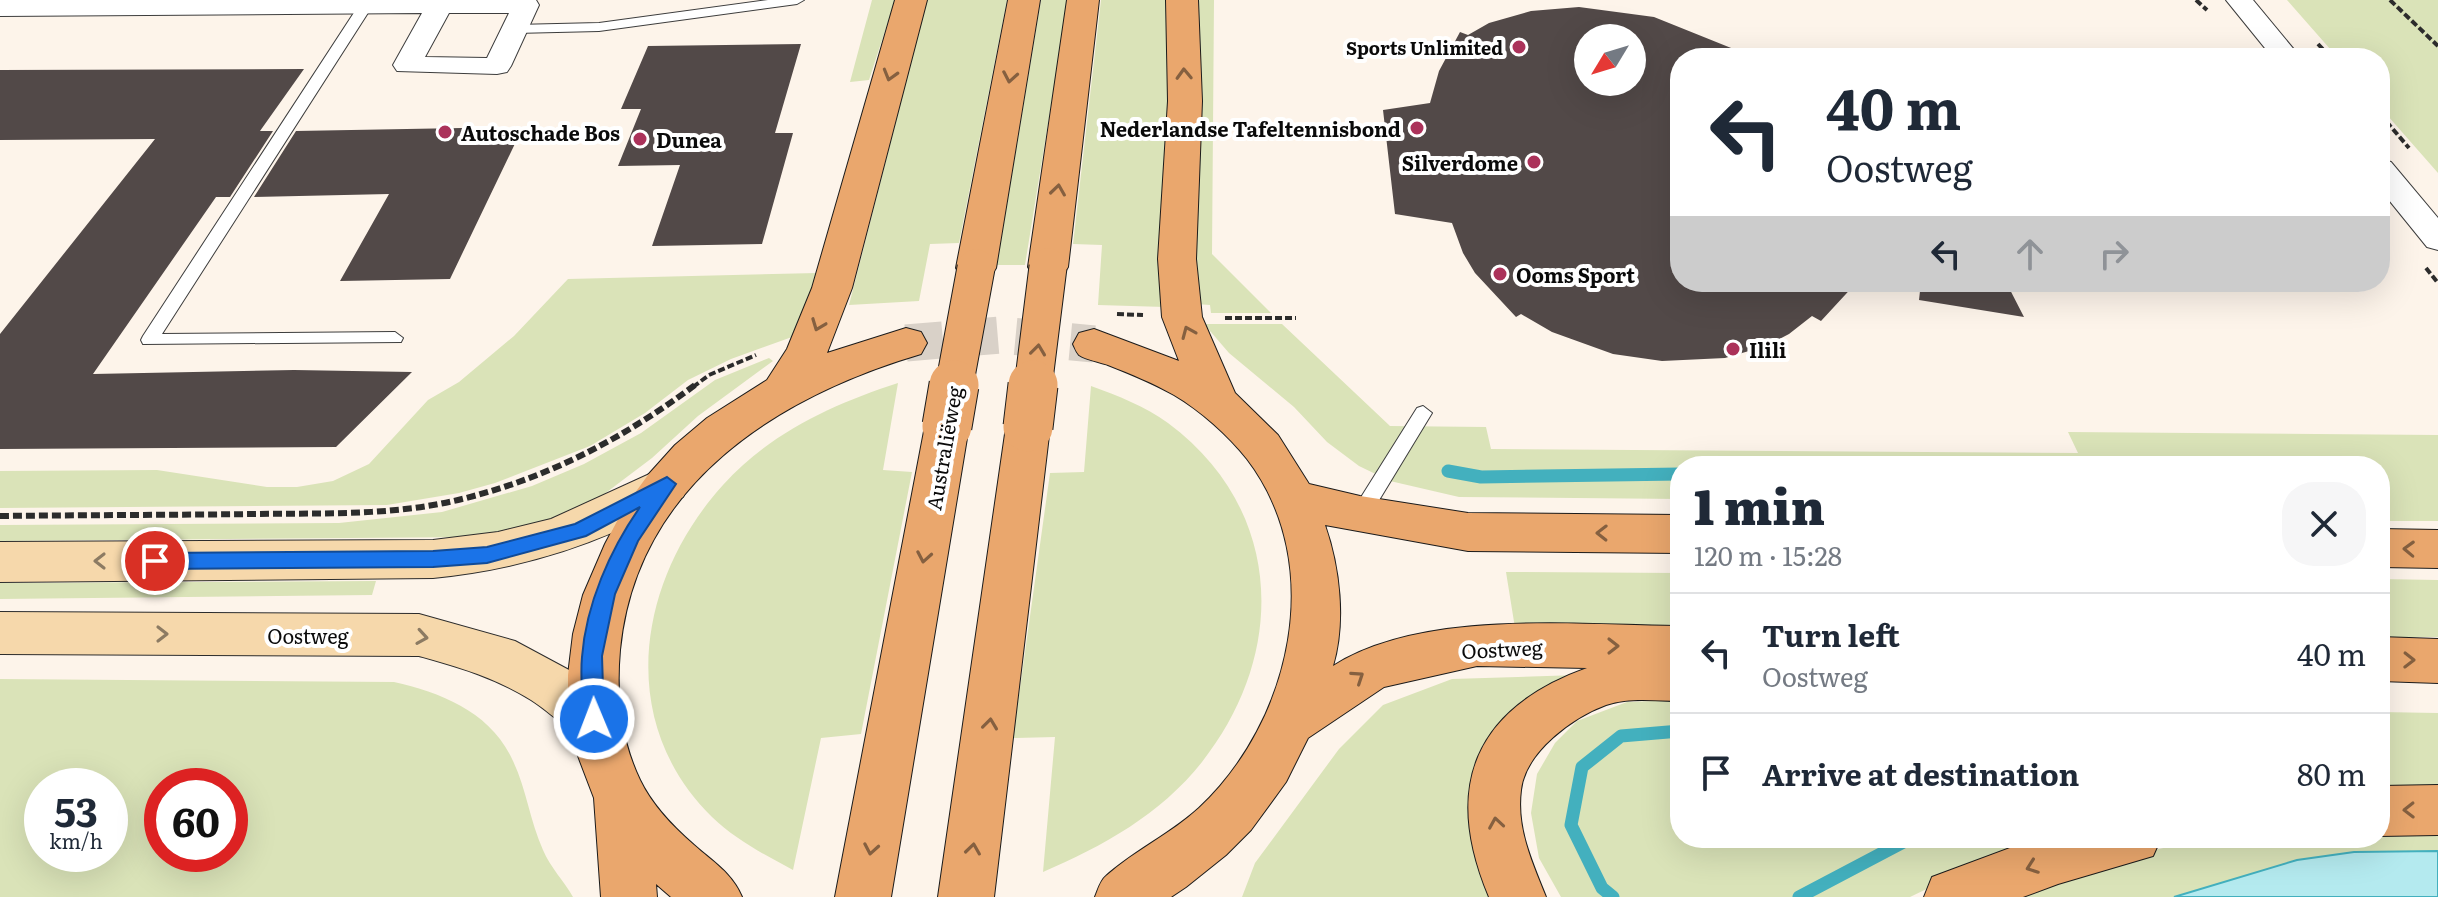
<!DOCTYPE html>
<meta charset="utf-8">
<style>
:root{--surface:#fff;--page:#f6f6f7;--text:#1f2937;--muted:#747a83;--line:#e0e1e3}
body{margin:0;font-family:Literata,serif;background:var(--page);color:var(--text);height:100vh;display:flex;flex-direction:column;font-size:30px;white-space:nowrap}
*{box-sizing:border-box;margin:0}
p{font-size:26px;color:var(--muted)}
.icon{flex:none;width:44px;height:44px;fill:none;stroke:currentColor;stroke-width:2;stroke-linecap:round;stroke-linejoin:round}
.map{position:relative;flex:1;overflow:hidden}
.details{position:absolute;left:1670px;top:456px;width:720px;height:392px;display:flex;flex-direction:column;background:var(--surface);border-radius:32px;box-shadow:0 8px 32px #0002}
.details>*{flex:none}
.banner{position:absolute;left:1670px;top:48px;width:720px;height:244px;border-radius:32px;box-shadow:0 8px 32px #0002;background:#fff;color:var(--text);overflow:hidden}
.needle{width:52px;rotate:232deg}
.buttons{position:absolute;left:1574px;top:24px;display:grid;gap:16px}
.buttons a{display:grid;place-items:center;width:72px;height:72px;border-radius:50%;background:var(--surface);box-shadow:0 8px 32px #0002;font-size:40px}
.speed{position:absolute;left:24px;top:768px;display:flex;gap:16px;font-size:40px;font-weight:700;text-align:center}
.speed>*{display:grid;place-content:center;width:104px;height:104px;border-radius:50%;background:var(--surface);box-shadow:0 8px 32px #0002;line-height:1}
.speed small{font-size:20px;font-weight:400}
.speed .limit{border:12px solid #d22;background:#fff;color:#111}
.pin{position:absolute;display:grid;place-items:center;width:68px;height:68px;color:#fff;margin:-34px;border:4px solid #fff;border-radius:50%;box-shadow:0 2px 8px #0007}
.me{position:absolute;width:88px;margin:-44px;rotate:359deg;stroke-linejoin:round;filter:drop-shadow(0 0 6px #0008)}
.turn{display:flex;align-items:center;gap:28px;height:168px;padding:0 24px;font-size:36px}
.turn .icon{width:104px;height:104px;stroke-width:2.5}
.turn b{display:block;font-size:56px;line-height:68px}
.lanes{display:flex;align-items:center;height:76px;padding:0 24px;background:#0003;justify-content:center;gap:40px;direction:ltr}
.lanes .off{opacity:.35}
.round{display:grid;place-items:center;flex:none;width:84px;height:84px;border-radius:32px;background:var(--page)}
.headline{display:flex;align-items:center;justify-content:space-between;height:136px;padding:0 24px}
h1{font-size:48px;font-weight:800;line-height:60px}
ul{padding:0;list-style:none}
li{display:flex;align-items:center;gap:24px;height:120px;padding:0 24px;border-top:2px solid var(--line)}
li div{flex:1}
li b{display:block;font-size:30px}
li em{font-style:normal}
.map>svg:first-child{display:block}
.green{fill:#dae3b8;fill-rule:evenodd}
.water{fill:#b4eaef;stroke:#43b0be;stroke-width:2}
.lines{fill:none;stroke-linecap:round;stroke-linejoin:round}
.stream{stroke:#43b0be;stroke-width:13}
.building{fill:#524948;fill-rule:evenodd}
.primary-tunnel{stroke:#d9d1c8;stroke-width:37;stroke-dasharray:37 18;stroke-linecap:butt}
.lane-casing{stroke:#3d3d3d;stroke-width:2}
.street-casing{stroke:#3d3d3d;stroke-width:2}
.secondary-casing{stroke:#2c2c2c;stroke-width:2}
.primary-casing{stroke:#1b1b1b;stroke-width:2}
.path-far1{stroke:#2c2c2c;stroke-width:4;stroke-dasharray:7 3;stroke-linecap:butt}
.path{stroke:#2c2c2c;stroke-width:6;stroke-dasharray:9 4;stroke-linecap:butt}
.lane{fill:#fff;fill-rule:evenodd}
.street{fill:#fff;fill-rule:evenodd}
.secondary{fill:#f6d8ab;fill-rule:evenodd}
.primary{fill:#eaa76d;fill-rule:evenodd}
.primary-bridge-far1-casing{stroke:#1b1b1b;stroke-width:39;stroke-linecap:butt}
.primary-bridge-casing{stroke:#1b1b1b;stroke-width:51;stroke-linecap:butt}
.primary-bridge-far1{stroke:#eaa76d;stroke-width:37}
.primary-bridge{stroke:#eaa76d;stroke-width:49}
.oneway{stroke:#856040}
.oneway2{stroke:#8c7b63}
.route{fill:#1a73e8;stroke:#114b97;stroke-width:2}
.poi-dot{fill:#ab325a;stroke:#fff;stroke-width:3}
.labels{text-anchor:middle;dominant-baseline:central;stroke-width:8;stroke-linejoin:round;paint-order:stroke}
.far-poi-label{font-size:18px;font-weight:bold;fill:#0a0a0a;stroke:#fff;text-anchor:end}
.poi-label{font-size:20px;font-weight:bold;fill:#0a0a0a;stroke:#fff;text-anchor:start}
.street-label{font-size:20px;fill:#0a0a0a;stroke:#fff}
</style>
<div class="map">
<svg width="2438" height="897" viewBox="0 0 2438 897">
<rect width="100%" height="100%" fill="#fdf4ea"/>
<path class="green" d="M872,0H895L869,80L850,82Z
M927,0H1007L959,243L930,244L919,301L849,305Z
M1041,0H1068L1025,265H997Z
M1101,0H1172L1165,307L1098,305L1102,245L1073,244Z
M1193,0H1214L1212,254L1271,313H1211L1210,305L1196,304Z
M2287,0H2438V173L2380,107V58H2338Z
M817,273L804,317L792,337L731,359L688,380L645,413L590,446L495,483L459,493L387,505L0,508V471L157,470L267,487H297L333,481L369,464L428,400L459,382L514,336L568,279Z
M1204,324H1282L1390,426L1486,427L1491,449L2078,453L2068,432L2438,435V521H2380V466H1680V499L1459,497L1390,481L1359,466L1327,442L1294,407L1229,353Z
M769,358L773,361L698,416L652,458L603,495L550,520L476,537L0,541V525L339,523L442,512L532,486L584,464L641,433L715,380Z
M898,383L883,470L912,472L861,734L821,738L793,870C765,855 736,840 712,817C615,722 637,580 723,485C770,433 833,404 898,383Z
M1091,386C1118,396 1145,406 1168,423C1284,509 1288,653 1202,762C1160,815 1103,846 1043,872L1055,737L1013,738L1050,473L1084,472Z
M1506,572L1680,573V629L1515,628Z
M2380,579L2438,580V637H2380Z
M376,581L372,595L0,599V583Z
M1578,675L1546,692L1489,897H1242L1255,863L1339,749L1383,705L1452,679Z
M0,679L394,682C442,693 491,712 513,761C526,788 530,821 543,850C550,867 564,881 573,897H0ZM42,786H110V854H42ZM162,786H230V854H162Z
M1680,700V838H2077L1937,884L1910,897H1561L1539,858L1531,813L1537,774L1555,743L1577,721L1627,702Z
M2380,712L2438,713V793L2380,792Z
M2380,822H2438V851L2354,852L2297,860L2174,897H2007L2101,862L2199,840L2380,838Z"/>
<path class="water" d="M2438,851V897H2174L2297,860L2354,852Z"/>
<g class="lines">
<path class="stream" d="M1448,471L1481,477L1680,474
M1613,897L1602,888L1571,825L1582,767L1621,736L1680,731
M1799,897L1911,838"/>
</g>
<path class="building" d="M1579,7L1654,17L1756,58H1680V282H1857L1821,321L1812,316L1789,334L1766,346L1725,358L1662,361L1613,354L1552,332L1521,314L1516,317L1475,273L1463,253L1452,223L1395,214L1383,110L1430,103L1439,71L1460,32L1468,35L1489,23L1531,11ZM1588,38H1632V82H1588Z
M801,44L775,133H793L762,244L652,246L680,165L618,166L641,109H621L648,46Z
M304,69L260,131H273L230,197H216L93,374L294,370L412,372L336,447L0,449V334L155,139L0,140V70Z
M462,128L522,129L450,279L340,281L389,194L254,197L296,131Z
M1921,282H2006L2024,317L1919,300Z"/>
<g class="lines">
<path class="primary-tunnel" d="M906,343L1000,335L1094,344"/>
<defs>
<path id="lane" d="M768,0H804L797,4L599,31L515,33L508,29L515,25L599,23Z
M366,1L373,5L162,334L395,332L403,338L401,342L143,344L141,340L143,336L359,5Z
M1423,406L1432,413L1367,520H1353L1351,515L1353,510L1417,408Z"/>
<path id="street" d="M0,0H536L539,5L511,66L507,72L497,74L397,71L393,65L422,13L0,16ZM449,13H509L487,58L425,57Z
M2226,0H2253L2301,58H2273Z
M2380,159L2391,162L2438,218V250L2427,247L2380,189Z"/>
<path id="secondary" d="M667,466L683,471L689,484L683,497C604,543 524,569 433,578L0,582V542L433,540L498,532L551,519Z
M0,612L419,614L515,641L569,670L612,703L620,719L612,735L594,742C569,733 553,714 531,700C494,677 461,668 419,656L0,654Z"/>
<path id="primary" d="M895,0H927L852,288L827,353L906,328L921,332L927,343L921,354C776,397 636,485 620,650C616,695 620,738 640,780C652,805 672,826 694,845C713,862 732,873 742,897H671L656,884L657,897H601L594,798L578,756L568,716V675L573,634L583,595L605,544L624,508L648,475L675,445L707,418L767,380L787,349L812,288Z
M1008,0H1040L996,268L990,278L976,282L962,278L956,268Z
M1067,0H1099L1068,267L1062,277L1048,281L1034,277L1028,267Z
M1166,0H1198L1202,101L1196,259L1202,317L1235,393L1278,435L1309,484L1360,496L1468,513L1680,515V553L1468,551L1325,525C1340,568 1346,622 1333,666C1422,609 1577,625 1680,626V701C1655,701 1630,697 1606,705C1573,717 1525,752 1521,790C1516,828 1532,862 1546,897H1489C1443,788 1473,709 1587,668L1477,666L1384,687L1308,738L1286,782L1251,830L1226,855L1186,887L1171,897H1095C1098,890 1100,881 1106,876C1135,850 1171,834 1199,808C1291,722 1328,565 1247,459C1228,435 1201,411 1174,395C1153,383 1131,374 1108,365C1100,362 1086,360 1079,355C1076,352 1075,348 1073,344L1079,333L1094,329L1179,361L1162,317L1158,259L1168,101Z
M947,409L962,414L969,426L891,897H835L925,426L932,414Z
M1028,410L1043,415L1050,427L994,897H938L1006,427L1013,415Z
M2380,529L2438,530V568L2380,567Z
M2380,637L2438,639V683L2380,681Z
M2438,785V835L2380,836V786Z
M2037,838H2161L2153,856L2058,884L2023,897H1924L1932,877Z"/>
</defs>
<use href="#lane" class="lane-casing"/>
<use href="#street" class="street-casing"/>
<use href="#secondary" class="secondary-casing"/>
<use href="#primary" class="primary-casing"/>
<path class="path-far1" d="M2196,0L2207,10
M2390,0L2438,46
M2318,44L2331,58
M2380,114L2409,148
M2426,268L2438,283
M1117,314L1143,315
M1225,318H1296
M693,387L709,375L756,355"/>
<path class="path" d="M0,516C85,515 171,515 256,514C325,513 394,516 462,499C548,478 624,438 695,385"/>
<use href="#lane" class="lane"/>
<use href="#street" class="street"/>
<use href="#secondary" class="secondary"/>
<use href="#primary" class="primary"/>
<defs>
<path id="primary-bridge-far1" d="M954,387L976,268
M1033,387L1048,267"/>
<path id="primary-bridge" d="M947,426L954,385
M1028,427L1033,385"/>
</defs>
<use href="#primary-bridge-far1" class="primary-bridge-far1-casing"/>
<use href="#primary-bridge" class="primary-bridge-casing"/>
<use href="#primary-bridge-far1" class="primary-bridge-far1"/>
<use href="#primary-bridge" class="primary-bridge"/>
</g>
<defs><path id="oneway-chevron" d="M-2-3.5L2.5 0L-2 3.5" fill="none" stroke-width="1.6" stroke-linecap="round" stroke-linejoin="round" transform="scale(2)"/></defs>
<g class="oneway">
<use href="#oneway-chevron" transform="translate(1184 74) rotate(-92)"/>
<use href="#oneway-chevron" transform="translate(890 75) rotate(106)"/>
<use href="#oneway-chevron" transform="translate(1010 77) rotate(100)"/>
<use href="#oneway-chevron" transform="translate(1058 190) rotate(-82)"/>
<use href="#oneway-chevron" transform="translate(818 325) rotate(111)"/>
<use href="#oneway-chevron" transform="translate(1188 332) rotate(-113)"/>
<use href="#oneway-chevron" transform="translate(1038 350) rotate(-83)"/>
<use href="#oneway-chevron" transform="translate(1602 533) rotate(-179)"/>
<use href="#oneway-chevron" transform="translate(2409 549) rotate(-178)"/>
<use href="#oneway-chevron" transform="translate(924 557) rotate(100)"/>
<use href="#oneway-chevron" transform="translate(1613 646)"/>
<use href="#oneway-chevron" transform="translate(2409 660) rotate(1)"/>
<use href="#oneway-chevron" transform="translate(1358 677) rotate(-34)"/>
<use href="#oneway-chevron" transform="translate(990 724) rotate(-83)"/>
<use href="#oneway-chevron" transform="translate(2409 810) rotate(179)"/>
<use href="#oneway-chevron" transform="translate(1496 823) rotate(-99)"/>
<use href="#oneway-chevron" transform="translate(871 849) rotate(100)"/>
<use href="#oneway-chevron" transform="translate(973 849) rotate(-82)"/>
<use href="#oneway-chevron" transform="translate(2032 867) rotate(160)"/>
</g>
<g class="oneway2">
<use href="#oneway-chevron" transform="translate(100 561) rotate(180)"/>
<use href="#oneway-chevron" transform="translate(162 634)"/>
<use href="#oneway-chevron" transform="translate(422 637) rotate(9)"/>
</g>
<path class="route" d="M667,477L676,484L638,541L615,594L602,656L604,719L601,726L594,729L586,726L583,719C583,699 580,677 582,657C586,604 610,550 640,507L586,536L487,563L433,567L155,569L148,567L145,561L148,555L155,553L433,551L487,547L575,524Z"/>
<g class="poi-dot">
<circle cx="1519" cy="47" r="8"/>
<circle cx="1417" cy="128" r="8"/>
<circle cx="445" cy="132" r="8"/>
<circle cx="640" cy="139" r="8"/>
<circle cx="1534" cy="162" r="8"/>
<circle cx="1500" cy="274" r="8"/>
<circle cx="1733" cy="349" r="8"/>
</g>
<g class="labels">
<g class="far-poi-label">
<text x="1503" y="47">Sports Unlimited</text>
</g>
<g class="poi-label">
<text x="1401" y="128" text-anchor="end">Nederlandse Tafeltennisbond</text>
<text x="461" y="132">Autoschade Bos</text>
<text x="656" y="139">Dunea</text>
<text x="1518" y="162" text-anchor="end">Silverdome</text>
<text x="1516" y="274">Ooms Sport</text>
<text x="1749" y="349">Ilili</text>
</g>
<g class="street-label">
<text transform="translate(943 448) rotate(-80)">Australiëweg</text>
<text x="308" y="635">Oostweg</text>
<text transform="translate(1502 648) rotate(-3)">Oostweg</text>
</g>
</g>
</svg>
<div class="buttons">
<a><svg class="needle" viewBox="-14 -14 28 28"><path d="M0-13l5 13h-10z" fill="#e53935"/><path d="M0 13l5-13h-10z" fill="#747a83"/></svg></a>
</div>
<div class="speed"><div>53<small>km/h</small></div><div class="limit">60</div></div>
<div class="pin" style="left:155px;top:561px;background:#d93025"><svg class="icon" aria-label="arrive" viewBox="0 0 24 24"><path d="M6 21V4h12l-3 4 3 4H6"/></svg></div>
<svg class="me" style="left:594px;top:719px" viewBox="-20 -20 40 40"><circle r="17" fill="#1a73e8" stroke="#fff" stroke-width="3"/><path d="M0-11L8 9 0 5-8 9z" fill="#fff"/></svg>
<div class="banner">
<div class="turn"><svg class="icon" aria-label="left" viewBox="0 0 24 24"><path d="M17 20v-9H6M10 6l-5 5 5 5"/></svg><div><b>40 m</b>Oostweg</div></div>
<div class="lanes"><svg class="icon" aria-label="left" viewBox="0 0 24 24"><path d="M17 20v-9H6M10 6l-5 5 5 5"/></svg><svg class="icon off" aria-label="ahead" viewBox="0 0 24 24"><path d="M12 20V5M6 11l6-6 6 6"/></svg><svg class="icon off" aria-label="right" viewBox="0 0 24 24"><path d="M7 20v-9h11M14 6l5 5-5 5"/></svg></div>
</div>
<section class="details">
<div class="headline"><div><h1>1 min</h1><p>120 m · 15:28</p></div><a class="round"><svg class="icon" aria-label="close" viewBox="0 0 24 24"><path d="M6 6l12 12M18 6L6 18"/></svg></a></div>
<ul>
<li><svg class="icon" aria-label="left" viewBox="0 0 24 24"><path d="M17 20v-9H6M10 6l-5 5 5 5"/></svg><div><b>Turn left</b><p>Oostweg</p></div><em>40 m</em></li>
<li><svg class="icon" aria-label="arrive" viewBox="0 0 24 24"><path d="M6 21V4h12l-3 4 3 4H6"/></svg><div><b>Arrive at destination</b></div><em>80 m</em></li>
</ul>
</section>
</div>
